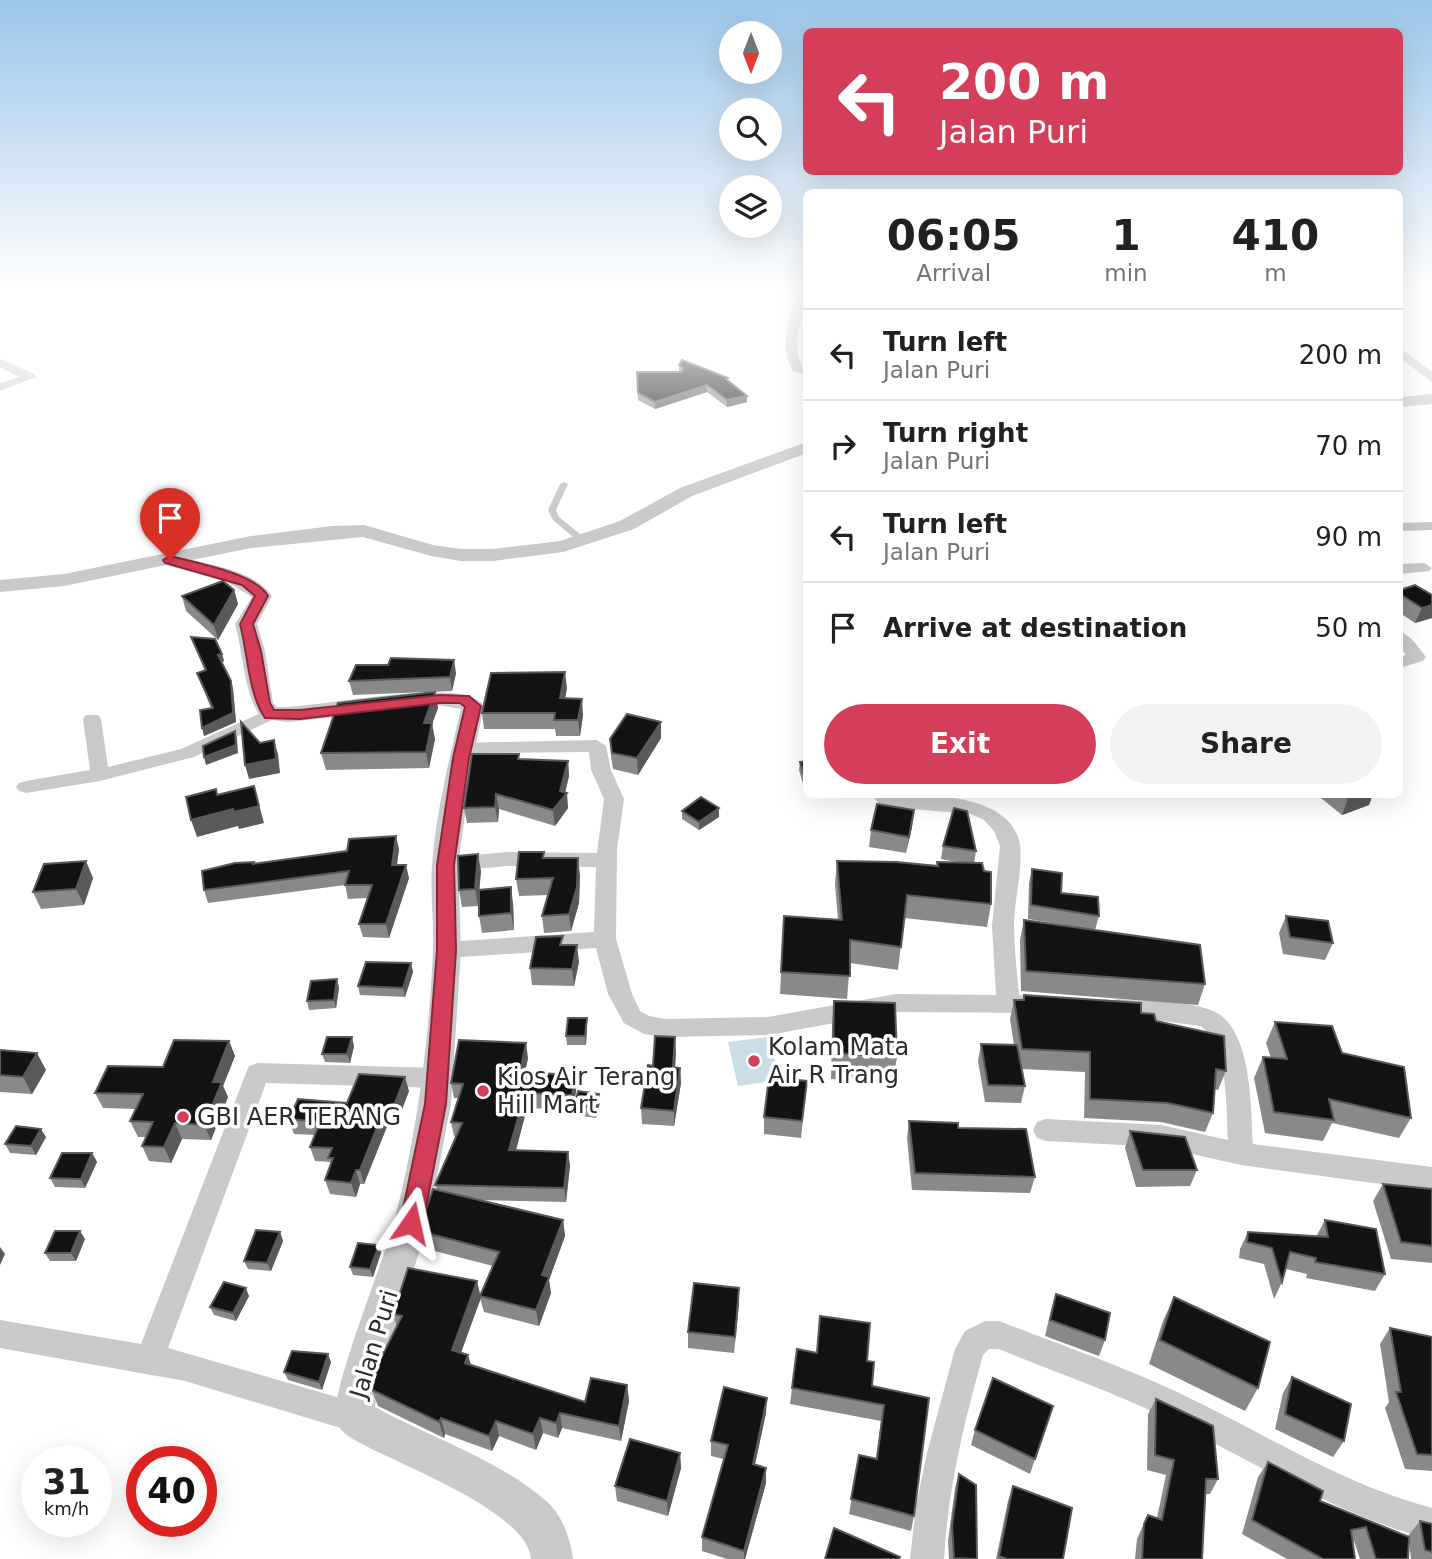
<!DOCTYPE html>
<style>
:root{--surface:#fff;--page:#f2f2f2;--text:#202124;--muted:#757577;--line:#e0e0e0;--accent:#d43e58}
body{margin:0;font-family:"DejaVu Sans",sans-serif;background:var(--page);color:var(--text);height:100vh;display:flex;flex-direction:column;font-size:26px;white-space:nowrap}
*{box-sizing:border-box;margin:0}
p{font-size:23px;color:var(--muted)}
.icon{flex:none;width:38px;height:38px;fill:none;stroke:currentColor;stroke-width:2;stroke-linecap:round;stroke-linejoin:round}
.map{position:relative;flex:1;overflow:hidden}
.sheet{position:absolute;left:803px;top:189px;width:600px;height:609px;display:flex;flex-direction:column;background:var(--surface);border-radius:10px;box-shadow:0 7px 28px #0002}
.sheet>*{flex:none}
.top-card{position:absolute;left:803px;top:28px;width:600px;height:147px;border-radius:10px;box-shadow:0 7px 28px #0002;background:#d43e58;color:#fff;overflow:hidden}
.needle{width:46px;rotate:180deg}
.controls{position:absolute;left:719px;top:21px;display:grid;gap:14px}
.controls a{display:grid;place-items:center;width:63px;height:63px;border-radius:50%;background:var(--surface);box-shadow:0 7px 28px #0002;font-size:35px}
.speed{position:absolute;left:21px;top:1446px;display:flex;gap:14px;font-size:35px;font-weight:700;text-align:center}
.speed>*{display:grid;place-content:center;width:91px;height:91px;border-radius:50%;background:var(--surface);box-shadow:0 7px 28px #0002;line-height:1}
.speed small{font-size:18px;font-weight:400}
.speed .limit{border:10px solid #d22;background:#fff;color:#111}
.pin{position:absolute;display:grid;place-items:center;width:60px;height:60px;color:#fff;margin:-72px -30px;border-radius:50% 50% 50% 0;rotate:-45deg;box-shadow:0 0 7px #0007}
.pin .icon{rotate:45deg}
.me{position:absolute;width:77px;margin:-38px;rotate:11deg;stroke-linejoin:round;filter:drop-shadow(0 0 5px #0008)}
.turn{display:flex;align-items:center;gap:24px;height:147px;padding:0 21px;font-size:32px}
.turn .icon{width:91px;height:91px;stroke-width:2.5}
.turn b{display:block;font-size:49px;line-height:60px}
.eta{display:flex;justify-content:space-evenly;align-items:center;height:119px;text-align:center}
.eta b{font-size:42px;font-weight:700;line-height:49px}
.primary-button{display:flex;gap:14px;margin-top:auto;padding:14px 21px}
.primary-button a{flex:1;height:80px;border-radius:42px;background:var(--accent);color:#fff;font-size:28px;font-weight:700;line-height:80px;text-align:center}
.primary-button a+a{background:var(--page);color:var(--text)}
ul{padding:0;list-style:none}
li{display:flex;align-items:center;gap:21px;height:91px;padding:0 21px;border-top:2px solid var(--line)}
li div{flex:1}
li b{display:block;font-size:26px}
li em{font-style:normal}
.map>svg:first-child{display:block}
.water{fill:#c9dee7}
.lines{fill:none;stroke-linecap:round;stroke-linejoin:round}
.service{fill:#c9c9c9;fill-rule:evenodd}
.minor{fill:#c9c9c9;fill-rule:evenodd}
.tertiary{fill:#c9c9c9;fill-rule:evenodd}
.wall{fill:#898989}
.shaded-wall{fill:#5a5a5a}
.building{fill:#131313;stroke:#5a5a5a;stroke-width:2}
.route{fill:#d43e58;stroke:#8a2839;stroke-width:2}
.poi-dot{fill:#d43e58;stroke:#fff;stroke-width:2.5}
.labels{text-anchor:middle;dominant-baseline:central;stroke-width:7;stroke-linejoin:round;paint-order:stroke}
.near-poi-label{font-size:24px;fill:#2c2c2c;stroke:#fff;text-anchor:start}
.near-street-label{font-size:24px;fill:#2c2c2c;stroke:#fff}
</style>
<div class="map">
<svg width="1432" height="1559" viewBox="0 0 1432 1559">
<rect width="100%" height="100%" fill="#fff"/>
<path class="water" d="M769,1037L780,1080L738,1086L728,1042Z"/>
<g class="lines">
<path class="service" d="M564,482L568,484L556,510L559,517L585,538V542H579L553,520L548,510L560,484Z"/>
<path class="minor" d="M797,293H807C804,317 789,343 802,366L807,367V375L793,371C778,346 790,319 797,293Z
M1400,348L1432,372V382L1400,358Z
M0,359L34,374L36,377L0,391V383L19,377L0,367Z
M1432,522V530L1400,531V523Z
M1424,563L1432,568L1429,571L1400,574V564Z
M1400,632C1411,635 1419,648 1426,657L1423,661L1400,668V657L1406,655L1400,648Z
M270,709L276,710L279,714L276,718L194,757L100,781L26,793L19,791L16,787L19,783L26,781L90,770L83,719L86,715H98L101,719L108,767L181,749Z
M597,740L606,746L611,770L624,799L617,849L616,939L632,994L640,1011L649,1016L666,1019L768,1017L896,994L996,995L992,926L1000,846L994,831L984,820L971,814L888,807L881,806L871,794C912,794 1012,789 1020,845C1023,871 1014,900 1014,925C1014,948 1017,972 1019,995L1046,998L1050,1004L1046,1010L1038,1013L896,1012L768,1035L666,1037L644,1034L624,1023L608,994L596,948L447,958L439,956L436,950L439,944L447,942L594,932L596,867L507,866L454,871L447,869L444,864L447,859L454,857L507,852L597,853L604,799L591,770L589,752L464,753L455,747L457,743Z
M1117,999C1145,1002 1188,1000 1213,1011C1252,1027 1251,1108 1253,1144L1432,1167V1191L1241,1165L1161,1147L1046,1141L1037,1138L1033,1130L1037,1122L1046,1119L1161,1125L1228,1140C1226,1109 1229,1043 1200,1026L1109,1014L1105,1008L1109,1002Z
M258,1063L437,1068L446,1071L449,1078L446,1085L437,1088L266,1083L168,1348L354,1402L365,1406L369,1417L365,1428L354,1432L185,1381L0,1348V1320L141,1344L246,1073L249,1066Z
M985,1321H999C1058,1344 1119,1365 1177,1392C1263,1432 1338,1483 1432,1508V1540C1331,1513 1250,1459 1157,1414C1106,1389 1051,1371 999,1349H989L983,1355C964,1422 948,1489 944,1559H910L916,1506L927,1453L955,1349L965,1331Z"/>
<path class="tertiary" d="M1432,394V404L1400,407V397Z
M807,442V453L692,496L634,529L563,552L493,561H461L431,556L363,537L251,548L192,560C220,567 255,572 272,596L257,624L265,651L273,703L277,707C317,709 463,674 484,706L473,758L458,865L461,950L451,1104L428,1223L378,1387L375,1407C431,1438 498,1459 546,1501C562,1514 571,1540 573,1559H531C528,1513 405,1467 366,1446C354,1439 339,1434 336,1419C329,1394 385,1258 394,1222C417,1134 429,1041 433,950C434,922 430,893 432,865C436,813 449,760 461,709L438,705L289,722L262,719C243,693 244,655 235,624L252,597L227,582L166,565L64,586L0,592V580L64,574L251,536L332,526L364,525L433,545L461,549H493L560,541L620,521L680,488Z"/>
</g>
<path class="wall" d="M679,365L728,378V381L747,396V402L727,407L707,392L655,409L638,400L637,372H679Z
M234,590L238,604L218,640L186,611L182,596Z
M1400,590L1432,595V618L1415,623L1400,613Z
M191,637L222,654L224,661L222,662L231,681L233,689L236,722L204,736L211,708L197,673L205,671Z
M388,665L456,673L452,691L353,695L349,681Z
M567,688L565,698L583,715L580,736H556L555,729H484L482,713Z
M435,692L438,708L432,724L435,739L429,768L326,770L321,753Z
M661,722V738L638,775L613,769L611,756L610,739Z
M520,759L568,761L569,776L565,793L568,808L555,826L499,809L498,822L467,823L464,808Z
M807,761V786L804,787L799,770L800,762Z
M1316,794H1373L1369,805L1342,815Z
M682,811L719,817L699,830L682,819Z
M912,827L906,853L869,847L871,830Z
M943,846L976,851L974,863L991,904L987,927L904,918L898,970L850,963L847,999L780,994L784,916L838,920L835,884L837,861L937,866V862L961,863L941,859Z
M399,849L397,865L409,878L389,938L363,937L359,924L367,898L348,899L345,885L208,903L204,890L254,862V864Z
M545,858L580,875L579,903L571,931L544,933L542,916L548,895L519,896L516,879Z
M1032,869L1061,893L1099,916L1095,930L1028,919L1029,883Z
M481,871L479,890L513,903L514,930L482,933L479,916V890L478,906L462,907L459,890Z
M93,878L84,905L41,909L33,892Z
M1286,916L1333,943L1325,960L1283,954L1279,933Z
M1024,920L1205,984L1198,1005L1021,991L1020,940Z
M564,945L579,962L574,986L532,985L530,968Z
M411,963L413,972L405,997L360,995L358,986Z
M337,979L339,988L336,1008L309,1010L307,1001Z
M1024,995L1141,1013L1156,1021L1226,1071L1218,1090L1214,1089L1213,1113L1205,1132L1161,1122L1084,1118L1085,1072L1022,1069L1025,1086L1021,1103L985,1102L978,1061L981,1044L1014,1045L1010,1019L1014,1000H1023Z
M834,1001L897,1057L893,1083L831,1079L832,1026Z
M587,1018V1026L586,1045H567L566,1036Z
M1275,1022L1342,1053L1411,1118L1399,1138L1332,1123L1323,1141L1265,1133L1254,1078L1263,1057L1271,1058L1266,1043Z
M229,1041L235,1056L223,1086L228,1097L211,1140L182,1139L171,1163L149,1161L142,1146L146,1137H138L130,1121L136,1109L103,1108L95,1093Z
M354,1046L350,1063L325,1062L322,1054Z
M0,1050L46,1070L32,1094L0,1092Z
M676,1052L675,1068H680L681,1083L674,1126L642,1124L641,1108L653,1066Z
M528,1058L525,1072L555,1074L556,1076L575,1077L576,1091L573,1110L527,1108L516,1150L568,1152L570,1166L566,1202L478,1200L563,1220L565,1236L549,1280L551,1293L539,1326L484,1312L480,1298L461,1353L471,1365L585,1402L627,1385L629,1401L621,1441L562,1428L558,1438L543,1433L536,1450L499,1436L492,1451L445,1434L444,1438L378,1406L372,1390L397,1327L393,1314L477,1281L480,1296L493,1266L423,1248L419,1231L437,1190L435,1185L456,1137L454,1136L451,1122L458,1098H454L451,1083Z
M807,1081L801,1138L764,1134V1117Z
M409,1091L396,1125L388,1124L364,1184H360L356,1197L330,1194L325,1180L331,1165L330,1162L315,1161L310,1147L315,1135L294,1134L289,1119L347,1103Z
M600,1102L596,1118L575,1115L574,1107Z
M909,1121L958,1128L1035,1177L1030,1193L912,1190L907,1138Z
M1130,1131L1197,1170L1190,1186L1136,1187L1125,1148Z
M46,1137L36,1155L10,1153L5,1144Z
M92,1153L97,1162L85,1188L55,1187L50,1178Z
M1383,1184L1432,1189V1263L1391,1259L1373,1201Z
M1325,1220L1385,1274L1375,1291L1306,1278L1307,1274L1286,1269L1282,1282L1274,1299L1264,1264L1239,1258L1240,1249L1248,1232L1316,1237Z
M280,1232L283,1241L271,1271L248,1269L244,1261Z
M85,1239L76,1261H50L45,1253Z
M379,1245L381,1253L373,1277L353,1275L350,1267Z
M739,1288L734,1353L688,1348V1332Z
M1056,1294L1105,1340L1099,1356L1045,1336L1051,1310Z
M249,1296L236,1321L214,1315L210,1307Z
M1174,1297L1258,1388L1245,1411L1149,1364L1163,1321Z
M1390,1328L1432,1337V1471L1405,1469L1385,1408L1389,1402L1380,1344Z
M867,1361L872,1386L929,1398L914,1516L911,1531L849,1514L859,1455L876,1459L881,1421L790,1404L792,1388Z
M331,1362L322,1390L288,1380L284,1372Z
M1292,1377L1344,1441L1333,1457L1275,1429L1283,1393Z
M1156,1399L1218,1479L1210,1494H1206L1202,1559H1135L1137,1539L1148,1515L1157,1518L1166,1475L1147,1470L1148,1414Z
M766,1413L755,1464L766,1468V1483L745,1559H727L702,1551V1537L724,1459L711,1456V1441Z
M975,1430L1035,1459L1030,1474L971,1445Z
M680,1453L681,1468L668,1516L617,1501L615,1486Z
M1268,1462L1320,1501L1408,1536L1420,1521L1432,1524V1559H1411L1409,1543L1408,1559H1360L1354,1541L1353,1542L1355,1559H1287L1242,1534L1258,1477Z
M959,1474L977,1559H949L948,1541L955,1488Z
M1013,1486L1063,1559H996L1008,1501Z"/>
<path class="shaded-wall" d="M707,385V392L655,409V402Z
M747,396V402L727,407V400Z
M234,590L238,604L218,640L214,625Z
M1432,605V618L1415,623L1422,608Z
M222,654L224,661L220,663L218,655Z
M454,660L456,673L452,691L450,677Z
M565,672L567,688L562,715L560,698Z
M231,681L233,689L236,722L204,736L202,728Z
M435,692L438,708L432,724L435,739L429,768L426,752L424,723Z
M582,699L583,715L580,736L578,720Z
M661,722V738L638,775L637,758Z
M235,731L237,739L238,753L206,765L204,757Z
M274,740L278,754L280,773L249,779L245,765Z
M568,761L569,776L564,797L567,793L568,808L555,826L553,810L560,791Z
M254,786L264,823L239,829L238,826L197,837L191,820Z
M496,794L499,809L498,822L495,807Z
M1359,794H1373L1369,805L1342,815L1348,798Z
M719,808V817L699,830V822Z
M914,810L912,827L906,853L909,837Z
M396,836L399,849L395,878L392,865Z
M478,854L481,871L478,906L475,889Z
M578,858L580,875L579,903L571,931L569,914Z
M86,861L93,878L84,905L76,889Z
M406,865L409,878L389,938L386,924Z
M511,887L513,903L514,930L511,913Z
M577,945L579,962L574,986L572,969Z
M411,963L413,972L405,997L403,988Z
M337,979L339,988L336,1008L334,1000Z
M587,1018V1026L586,1045L585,1036Z
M352,1037L354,1046L350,1063L347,1054Z
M675,1037L676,1052L674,1083L673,1067Z
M229,1041L235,1056L223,1086L228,1097L211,1140L204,1125L213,1082Z
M526,1043L528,1058L522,1086L520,1072Z
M37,1053L46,1070L32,1094L23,1077Z
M680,1068L681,1083L674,1126V1111Z
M405,1077L409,1091L396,1125L392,1111Z
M575,1077L576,1091L573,1110L572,1095Z
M525,1093L527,1108L512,1165L509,1150Z
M599,1094L600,1102L596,1118L595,1109Z
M384,1110L388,1124L364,1184L360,1170Z
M175,1123L182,1139L171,1163L164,1147Z
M41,1129L46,1137L36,1155L31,1146Z
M568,1152L570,1166L566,1202L564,1188Z
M92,1153L97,1162L85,1188L81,1179Z
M356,1170L360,1184L356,1197L351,1183Z
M563,1220L565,1236L549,1280L551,1293L539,1326L536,1310L542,1275Z
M80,1231L85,1239L76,1261L71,1253Z
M280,1232L283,1241L271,1271L267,1263Z
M379,1245L381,1253L373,1277L370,1269Z
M0,1247L5,1254L0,1265Z
M477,1281L481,1298L456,1366L452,1350Z
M246,1288L249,1296L236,1321L233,1313Z
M739,1288V1304L734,1353L735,1337Z
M328,1354L331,1362L322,1390L319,1382Z
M468,1355L473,1371L465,1363Z
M627,1385L629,1401L621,1441L619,1426Z
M767,1398L766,1413L752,1478L753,1464Z
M560,1413L562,1428L558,1438L556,1423Z
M441,1418L445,1434L444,1438L439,1422Z
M540,1418L543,1433L536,1450L533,1434Z
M496,1421L499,1436L492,1451L489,1436Z
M680,1453L681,1468L668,1516L667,1501Z
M766,1468V1483L745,1559H744V1551Z"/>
<path class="building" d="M682,360L728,378L726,379L747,396L727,400L707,385L655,402L638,393L637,372H682L683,368L679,365Z
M223,581L234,590L214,625L182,596Z
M1415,585L1432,595V605L1422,608L1400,594V590Z
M191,637L215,639L222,654L218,655L231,681L233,713L202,728L200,710L213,708L197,673L206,670Z
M391,658L454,660L450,677L349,681L356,665H388Z
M565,672L560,698L582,699L578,720H554L555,713H482L491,673Z
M435,692L424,723H432L426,752L321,753L338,703Z
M627,714L661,722L637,758L612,753L610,739Z
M241,722L260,743L274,740L276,759L245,765Z
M235,731L236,745L204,757L203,746Z
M472,754H519L518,759L568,761L560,791L567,793L553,810L496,794L495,807L464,808Z
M807,761V778H805L800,762Z
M254,786L259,806L234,812L233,809L191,820L186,797L216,789L217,795Z
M1344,794H1359L1348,798Z
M701,797L719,808L699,822L682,811Z
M877,804L914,810L909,837L871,830Z
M954,808L967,811L976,851L943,846Z
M396,836L392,865H406L386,924H359L372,885H345L349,871L204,890L202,871L235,863L254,862L253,864L347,851L349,839Z
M519,852H544L543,858H578L577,887L569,914L542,916L553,878L516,879Z
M478,854L475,889L459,890L458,856Z
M86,861L76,889L33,892L44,864Z
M837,861L896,862L938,866L937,862L982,863L984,871L991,872V904L907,895L901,947L850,940V976L781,972L784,916L842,920Z
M1032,869L1062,873L1061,893L1098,897L1099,916L1031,905Z
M511,887V913L479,916V890Z
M1286,916L1328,921L1333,943L1290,937Z
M1024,920L1200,945L1205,984L1026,971Z
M563,936L560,945H577L572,969L530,968L536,937Z
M366,962L411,963L403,988L358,986Z
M337,979L334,1000L307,1001L311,981Z
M1024,995L1141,1003V1013L1154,1014L1156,1021L1224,1036L1226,1071L1216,1069L1213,1113L1168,1103L1090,1099V1052L1022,1049L1014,1000H1024Z
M834,1001L895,1003L897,1057L833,1053Z
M568,1018H587L585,1036H566Z
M1275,1022L1332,1026L1342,1053L1404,1067L1411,1118L1329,1099L1334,1120L1274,1112L1263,1057L1287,1059Z
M655,1036L675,1037L673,1067L680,1068L674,1111L641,1108L648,1065L653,1066Z
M327,1037H352L347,1054H322Z
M174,1040L229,1041L213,1082H222L204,1125L175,1123L164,1147L142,1146L153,1122L130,1121L143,1094L95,1093L108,1066L163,1067Z
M459,1040L526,1043L520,1072L555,1074V1076L575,1077L572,1095L525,1093L509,1150L568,1152L564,1188L435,1185L462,1123L451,1122L463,1084L451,1083Z
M981,1044L1017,1045L1025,1086L988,1085Z
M0,1050L37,1053L23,1077L0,1075Z
M359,1074L405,1077L392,1111L384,1110L360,1170H356L351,1183L325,1180L333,1158H328L332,1148L310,1147L320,1122L289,1119L298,1099L347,1103Z
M769,1077L807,1081L802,1121L764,1117Z
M578,1091L599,1094L595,1109L574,1107Z
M909,1121L958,1123V1128L1026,1129L1035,1177L915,1173Z
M16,1126L41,1129L31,1146L5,1144Z
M1130,1131L1185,1137L1197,1170H1143Z
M62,1153H92L81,1179L50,1178Z
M1383,1184L1432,1189V1246L1401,1242Z
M433,1189L563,1220L542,1275L549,1277L536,1310L480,1296L499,1252L419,1231Z
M1325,1220L1376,1229L1385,1274L1315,1262L1316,1258L1290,1252L1282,1282L1272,1248L1247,1242L1248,1232L1328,1237Z
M256,1230L280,1232L267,1263L244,1261Z
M55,1231H80L71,1253H45Z
M358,1243L379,1245L370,1269L350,1267Z
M408,1268L477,1281L452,1350L468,1355L465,1363L585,1402L591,1378L627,1385L619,1426L560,1413L556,1423L540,1418L533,1434L496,1421L489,1436L441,1418L439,1422L372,1390L377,1366L402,1316L393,1314Z
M224,1282L246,1288L233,1313L210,1307Z
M694,1283L739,1288L735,1337L688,1332Z
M1056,1294L1110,1313L1105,1340L1050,1320Z
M1174,1297L1270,1342L1258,1388L1160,1340Z
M820,1316L870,1323L867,1361L874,1362L872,1386L929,1398L914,1516L851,1499L859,1455L877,1459L884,1405L792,1388L797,1349L817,1353Z
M1390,1328L1432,1337V1455L1417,1454L1396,1392H1401Z
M292,1351L328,1354L319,1382L284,1372Z
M1292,1377L1351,1404L1344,1441L1285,1414Z
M993,1378L1053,1406L1035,1459L975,1430Z
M724,1387L767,1398L753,1464L766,1468L744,1551L702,1537L728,1445L711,1441Z
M1156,1399L1213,1426L1218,1479H1206L1202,1559H1142L1144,1524L1148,1515L1162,1520L1174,1460L1155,1455Z
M630,1439L680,1453L667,1501L615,1486Z
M1268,1462L1323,1491L1320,1501L1409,1537L1408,1559H1376L1366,1527L1351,1530L1355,1559H1323L1252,1520Z
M959,1474L976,1485L977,1559L954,1558L952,1526Z
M1013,1486L1072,1508L1063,1559H1007L999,1556Z
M1420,1521L1432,1524V1552L1425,1550Z
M834,1528L900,1557L899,1559H825Z"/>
<linearGradient id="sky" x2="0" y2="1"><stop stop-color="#9bc5e8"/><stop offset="0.57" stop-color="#fff"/><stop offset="1" stop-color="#fff" stop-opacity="0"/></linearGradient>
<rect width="1432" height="511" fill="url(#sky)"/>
<path class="route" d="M170,556C194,562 257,574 268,596L253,624L261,651L270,703L274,710H300L440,695L469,696L481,706L469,758L454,865L456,950L446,1104L423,1223L419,1230L411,1233L404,1230L400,1223L425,1104L437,950V865L453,758L465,707L460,703H440L300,719L265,718C248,693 248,654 240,624L255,596L242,585L165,563L163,560Z"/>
<g class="poi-dot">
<circle cx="754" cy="1061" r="7"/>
<circle cx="483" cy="1091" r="7"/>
<circle cx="183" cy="1117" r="7"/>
</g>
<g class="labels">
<g class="near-poi-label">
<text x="768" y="1047">Kolam Mata<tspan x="768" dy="28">Air R Trang</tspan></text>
<text x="497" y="1077">Kios Air Terang<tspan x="497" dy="28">Hill Mart</tspan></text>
<text x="197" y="1117">GBI AER TERANG</text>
</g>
<g class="near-street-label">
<text transform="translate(374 1344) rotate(-73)">Jalan Puri</text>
</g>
</g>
</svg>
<div class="controls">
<a><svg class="needle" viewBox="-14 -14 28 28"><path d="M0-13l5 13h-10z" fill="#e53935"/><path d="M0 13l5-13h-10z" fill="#757577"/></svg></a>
<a><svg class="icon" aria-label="search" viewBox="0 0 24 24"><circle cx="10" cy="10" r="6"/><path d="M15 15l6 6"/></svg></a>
<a><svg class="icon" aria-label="layers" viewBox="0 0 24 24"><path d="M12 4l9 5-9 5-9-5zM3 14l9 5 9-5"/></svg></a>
</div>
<div class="speed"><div>31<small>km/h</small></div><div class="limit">40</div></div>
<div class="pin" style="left:170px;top:560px;background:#d93025"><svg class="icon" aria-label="arrive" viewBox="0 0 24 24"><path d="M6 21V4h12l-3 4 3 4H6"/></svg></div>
<svg class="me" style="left:411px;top:1223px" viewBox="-20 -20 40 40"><path d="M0-17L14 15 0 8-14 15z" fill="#d43e58" stroke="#fff" stroke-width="4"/></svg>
<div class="top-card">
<div class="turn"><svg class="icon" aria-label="left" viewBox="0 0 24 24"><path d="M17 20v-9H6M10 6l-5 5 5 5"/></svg><div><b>200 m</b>Jalan Puri</div></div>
</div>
<section class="sheet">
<div class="eta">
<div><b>06:05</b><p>Arrival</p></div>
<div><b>1</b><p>min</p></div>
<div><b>410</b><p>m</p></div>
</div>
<ul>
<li><svg class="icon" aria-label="left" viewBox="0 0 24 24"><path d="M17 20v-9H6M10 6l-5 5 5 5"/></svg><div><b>Turn left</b><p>Jalan Puri</p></div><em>200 m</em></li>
<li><svg class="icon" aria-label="right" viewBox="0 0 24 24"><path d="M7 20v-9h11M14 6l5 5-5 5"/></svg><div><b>Turn right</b><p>Jalan Puri</p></div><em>70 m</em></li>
<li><svg class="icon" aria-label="left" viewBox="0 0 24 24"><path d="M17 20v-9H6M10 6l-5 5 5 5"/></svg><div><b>Turn left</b><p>Jalan Puri</p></div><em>90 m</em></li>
<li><svg class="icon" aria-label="arrive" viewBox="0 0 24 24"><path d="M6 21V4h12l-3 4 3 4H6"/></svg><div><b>Arrive at destination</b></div><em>50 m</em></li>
</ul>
<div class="primary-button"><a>Exit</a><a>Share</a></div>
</section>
</div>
